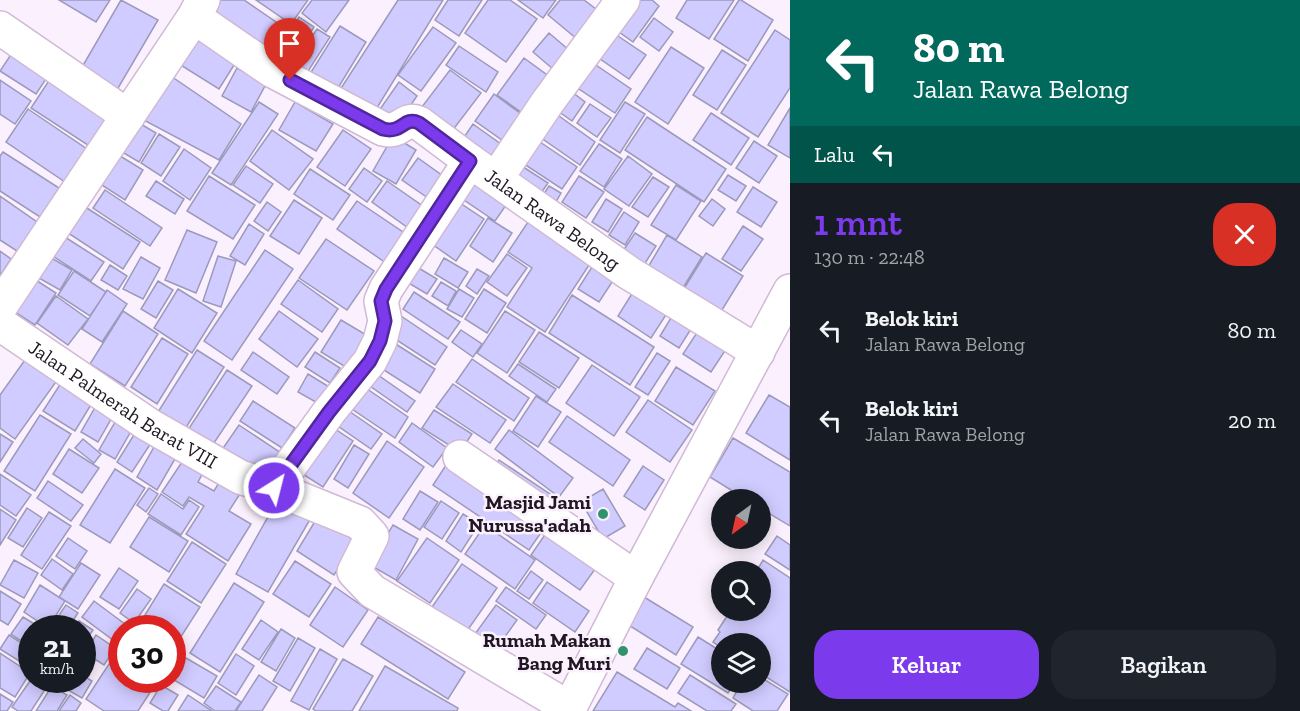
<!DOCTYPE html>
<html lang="id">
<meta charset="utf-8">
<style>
:root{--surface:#171b24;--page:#20242c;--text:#f1f3f6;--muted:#9ea1a6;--accent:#7c3aed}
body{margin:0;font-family:"Zilla Slab",serif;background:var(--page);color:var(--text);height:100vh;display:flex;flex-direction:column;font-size:22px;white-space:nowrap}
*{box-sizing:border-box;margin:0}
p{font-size:20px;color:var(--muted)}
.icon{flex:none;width:33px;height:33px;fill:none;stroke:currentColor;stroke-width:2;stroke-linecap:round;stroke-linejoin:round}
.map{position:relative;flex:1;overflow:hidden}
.side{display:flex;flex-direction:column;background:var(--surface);width:510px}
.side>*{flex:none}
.banner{background:#00695c;color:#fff;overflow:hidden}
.needle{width:39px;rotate:213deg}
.buttons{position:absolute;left:711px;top:489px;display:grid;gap:12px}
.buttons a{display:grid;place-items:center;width:60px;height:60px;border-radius:50%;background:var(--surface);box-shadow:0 3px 15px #0003;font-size:30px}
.speed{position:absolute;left:18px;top:615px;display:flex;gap:12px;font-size:30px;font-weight:700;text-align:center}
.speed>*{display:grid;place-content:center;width:78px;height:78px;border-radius:50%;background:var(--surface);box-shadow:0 3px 15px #0003;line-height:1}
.speed small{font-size:15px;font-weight:400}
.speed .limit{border:9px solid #d22;background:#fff;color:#111}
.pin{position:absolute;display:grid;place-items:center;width:51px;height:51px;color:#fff;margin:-62px -26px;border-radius:50% 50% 50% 0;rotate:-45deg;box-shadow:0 0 6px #0007}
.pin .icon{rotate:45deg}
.me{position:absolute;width:66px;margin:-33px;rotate:36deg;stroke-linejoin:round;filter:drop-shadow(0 0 4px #0008)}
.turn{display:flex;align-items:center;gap:21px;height:126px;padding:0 24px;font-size:27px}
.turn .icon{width:78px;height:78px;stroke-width:2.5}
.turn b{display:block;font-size:42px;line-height:51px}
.then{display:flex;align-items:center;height:57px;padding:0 24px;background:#0003;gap:12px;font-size:22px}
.round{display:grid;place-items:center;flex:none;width:63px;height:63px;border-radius:24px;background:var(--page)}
.summary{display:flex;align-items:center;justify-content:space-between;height:102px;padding:0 24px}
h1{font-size:36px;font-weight:600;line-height:45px;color:var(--accent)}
.action{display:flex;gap:12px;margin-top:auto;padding:12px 24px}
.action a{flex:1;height:69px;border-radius:24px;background:var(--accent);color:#fff;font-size:24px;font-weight:600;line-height:69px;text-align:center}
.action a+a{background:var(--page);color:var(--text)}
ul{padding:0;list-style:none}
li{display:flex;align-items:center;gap:18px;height:90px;padding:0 24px}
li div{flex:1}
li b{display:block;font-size:22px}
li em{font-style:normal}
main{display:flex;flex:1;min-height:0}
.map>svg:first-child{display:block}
.building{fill:#d1ccff;stroke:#9c99bb;stroke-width:1.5}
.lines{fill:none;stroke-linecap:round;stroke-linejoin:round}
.minor-casing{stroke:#d1b9d6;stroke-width:36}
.major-casing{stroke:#d1b9d6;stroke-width:36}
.minor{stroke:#fff;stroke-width:33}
.major{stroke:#fff;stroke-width:33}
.route-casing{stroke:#51269a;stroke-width:15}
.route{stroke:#7c3aed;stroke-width:10}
.poi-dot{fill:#31936d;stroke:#fbf0fd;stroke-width:2}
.labels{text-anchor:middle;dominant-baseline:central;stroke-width:5;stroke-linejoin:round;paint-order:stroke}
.street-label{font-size:20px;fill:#201722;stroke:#fbf0fd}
.poi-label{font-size:20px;font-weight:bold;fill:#201722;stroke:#fbf0fd;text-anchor:end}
</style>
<main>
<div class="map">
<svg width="790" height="711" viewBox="0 0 790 711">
<rect width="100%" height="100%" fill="#fbf0fd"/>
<path class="building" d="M59,0H110L96,22Z
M121,0L158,20L114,95L78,74Z
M213,0H244L279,24L257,56L201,18Z
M256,0H308L291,24Z
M312,0H349L326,32L302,13Z
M398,0H443L372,116L336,96Z
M448,0H482L459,36L435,20Z
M488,0H510L537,19L506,62L465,33Z
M518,0H556L543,18Z
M560,0H584L600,12L577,39L548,15Z
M631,0H652L659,6L633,42L612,27Z
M687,0H734L709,39L676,18Z
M739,0H741L773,20L748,61L714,39Z
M299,17L314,27L287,69L272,60Z
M654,18L673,32L659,51L640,37Z
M195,21L241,54L219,89L171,59Z
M340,26L366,42L335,93L308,77Z
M433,27L456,43L421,91L398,75Z
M317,29L330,37L303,79L290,70Z
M609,30L646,55L629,79L593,54Z
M775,30L790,40V88L758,137L721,113Z
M549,33L576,56L560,75L533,52Z
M459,46L498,72L486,92L446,65Z
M671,47L704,68L668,124L635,102Z
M14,50L50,73L36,94L0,71Z
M722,50L746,65L717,110L693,95Z
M524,58L554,80L528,117L497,95Z
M590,61L631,89L615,113L573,85Z
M237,68L266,84L251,112L222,96Z
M162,70L241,124L219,160L138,117Z
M450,70L481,93L446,139L415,116Z
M52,76L121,121L100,153L31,108Z
M0,80L31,101L15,124L0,114Z
M399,82L417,96L397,125L378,112Z
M564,86L585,102L572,121L551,106Z
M494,94L528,119L509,145L475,121Z
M259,102L278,114L231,185L212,173Z
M295,102L333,124L316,151L279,130Z
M625,102L645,114L620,153L600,140Z
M590,104L611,118L597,137L577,123Z
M790,108V158L768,145Z
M28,109L87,149L65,182L6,142Z
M552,111L595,142L580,165L537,135Z
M711,113L749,138L731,165L693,140Z
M647,117L726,169L704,202L625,150Z
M134,120L156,133L139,162L117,149Z
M473,124L505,147L488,172L456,149Z
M272,130L313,159L289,190L250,161Z
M343,130L371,149L345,186L317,167Z
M159,134L180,147L161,176L141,163Z
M393,136L416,150L396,184L373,171Z
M534,138L577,167L562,189L518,160Z
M754,141L777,156L759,183L736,168Z
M599,144L622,159L604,187L580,171Z
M184,149L211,168L190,200L163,181Z
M112,151L143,170L125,200L94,180Z
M3,152L59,188L40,217L0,191V156Z
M628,156L652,174L629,206L604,189Z
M418,158L443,176L428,198L402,180Z
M514,161L548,183L537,199L503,178Z
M246,166L273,184L260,203L233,185Z
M364,168L382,181L367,202L349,189Z
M310,169L350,195L333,220L294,194Z
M473,173L511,198L495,221L458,196Z
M728,175L746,186L736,201L718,190Z
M209,176L255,205L233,239L187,211Z
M579,176L604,192L586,218L562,202Z
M653,177L669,187L648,217L632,207Z
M156,181L184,199L175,214L146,196Z
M387,181L427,209L411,230L372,202Z
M676,185L701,201L676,240L651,225Z
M549,186L561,193L553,207L540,200Z
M753,187L777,202L761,227L737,212Z
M105,190L162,228L150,246L93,208Z
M0,196L37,222L17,251L0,240Z
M606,199L622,209L608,232L592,222Z
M712,199L725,209L713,226L699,216Z
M294,200L322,218L299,254L270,236Z
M357,201L406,234L386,263L337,229Z
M457,201L484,219L456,261L429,242Z
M267,202L281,212L268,231L254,221Z
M79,203L140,242L123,269L62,229Z
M624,212L639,222L625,245L609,235Z
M532,216L595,256L545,332L507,307L532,268L508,252Z
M488,218L512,233L493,262L470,246Z
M249,224L264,234L245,265L230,256Z
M743,226L763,239L741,271L722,259Z
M187,230L217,242L196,293L165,280Z
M57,232L104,262L91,281L45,251Z
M635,233L656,246L640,271L619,257Z
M667,235L702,257L676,299L641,279Z
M326,239L374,271L347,310L299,278Z
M265,250L293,269L232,360L204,341Z
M0,251L11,259L0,276Z
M41,252L72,270L60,290L30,273Z
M706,253L743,276L717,318L680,295Z
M507,254L527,268L507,296L487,282Z
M218,256L236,261L221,307L203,301Z
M141,257L160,268L143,299L123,289Z
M444,258L468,272L458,288L435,274Z
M597,259L618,273L599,302L578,289Z
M110,265L127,276L118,290L101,280Z
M417,267L437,279L427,294L407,282Z
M477,269L489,276L477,294L466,286Z
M74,271L106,292L90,316L58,295Z
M28,275L56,293L35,325L7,307Z
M298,280L338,309L322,332L281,304Z
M158,281L173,290L156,318L141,309Z
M441,282L456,291L448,306L432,296Z
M638,284L671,307L651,338L618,316Z
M178,289L217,313L192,353L154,328Z
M459,289L474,298L462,317L447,309Z
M484,289L506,303L487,333L465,319Z
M107,290L127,304L102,342L82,329Z
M414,292L460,322L448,339L403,309Z
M572,295L654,347L630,385L549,333Z
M56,296L88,319L68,345L37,323Z
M677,308L696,321L679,348L660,336Z
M123,311L158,334L125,386L90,364Z
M279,311L318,339L297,367L259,339Z
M505,311L535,330L507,373L477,353Z
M401,316L447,347L435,365L389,335Z
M341,320L368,336L349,369L321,352Z
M704,322L732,340L711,372L683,354Z
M461,330L482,344L473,357L452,342Z
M539,332L579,358L559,388L519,362Z
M162,338L188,354L157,404L131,387Z
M391,341L435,369L420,393L376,365Z
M197,350L224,367L180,437L153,420Z
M253,352L289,377L277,394L241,370Z
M315,352L340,368L330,383L305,367Z
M657,353L670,361L648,395L635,387Z
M27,357L58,379L15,439L0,428V395Z
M472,359L529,398L514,421L456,382Z
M518,364L556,389L547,402L509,376Z
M592,365L640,397L614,436L566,403Z
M676,367L715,391L693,425L655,401Z
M368,368L415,401L407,412L360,379Z
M227,370L252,386L208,452L184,436Z
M308,374L331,388L321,405L298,392Z
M357,382L408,417L395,438L343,403Z
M61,383L92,403L75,431L43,411Z
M453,384L506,420L490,443L436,407Z
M769,395L790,407V460L746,433Z
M536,396L561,412L538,447L513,431Z
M648,400L692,430L670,462L626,432Z
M253,401L295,428L282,448L240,421Z
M97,404L114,414L98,442L81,432Z
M346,409L382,434L371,449L335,424Z
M434,410L472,434L460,452L422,428Z
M40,415L71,434L35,491L4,471Z
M567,416L630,460L613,486L549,442Z
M118,417L134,426L115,459L99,450Z
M412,423L447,448L433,467L399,442Z
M239,425L281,453L261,482L219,454Z
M332,427L353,441L323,487L301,473Z
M137,430L153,440L132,472L117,462Z
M509,430L573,478L559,497L495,449Z
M0,434L13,442L0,462Z
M733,438L790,472V526L760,508V500H747L710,477Z
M83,439L101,454L94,463L75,448Z
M158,440L179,452L157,490L137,477Z
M387,441L424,467L389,518L353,493Z
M354,445L369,454L348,488L334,479Z
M69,449L99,468L82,493L53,474Z
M452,456L549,521L529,550L433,485Z
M184,459L204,471L198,482L214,491L223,476L243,489L229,511L251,524L228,561L186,534L204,506L189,497L183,506L162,492Z
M499,460L565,504L558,515L492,471Z
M643,466L664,480L645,510L624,496Z
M115,469L145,488L110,543L80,525Z
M0,474L31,495L16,516L0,505Z
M48,481L83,505L71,521L37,498Z
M149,488L158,494L146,512L137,505Z
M603,489L625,526L603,539L581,502Z
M420,491L438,502L420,530L403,519Z
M161,494L183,509L189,500L199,507L181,535L148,514Z
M279,497L312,516L268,592L236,574Z
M441,501L459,513L442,539L424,527Z
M27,508L42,518L23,547L8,538Z
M0,509L16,520L0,545Z
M49,512L71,526L42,569L21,555Z
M463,514L479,524L461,552L446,541Z
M149,517L188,541L169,572L130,547Z
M317,518L356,541L334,575L297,551Z
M553,523L603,558L580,590L531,555Z
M393,525L418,539L396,580L370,565Z
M485,525L535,560L515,589L465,554Z
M777,536L790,545V570L765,554Z
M68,538L87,551L75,569L56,556Z
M427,538L459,560L430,603L397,581Z
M192,542L226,564L201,603L167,581Z
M52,559L73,574L62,590L41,575Z
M14,560L38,573L24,598L0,585Z
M763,560L790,578V692L760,673V644H722V648L713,642L720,632L718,630L731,610H760V572H756Z
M295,561L331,584L309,617L273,594Z
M81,563L100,575L78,609L59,597Z
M462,564L497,588L467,631L432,607Z
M119,568L138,581L119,609L100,597Z
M531,571L543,580L529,599L517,591Z
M547,582L589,611L575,632L533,603Z
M234,583L264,602L220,672L190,653Z
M164,584L200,607L175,646L172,644V628H148L140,623Z
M40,585L65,601L48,628L24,612Z
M335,587L368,610L343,647L310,625Z
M506,587L546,615L536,629L496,601Z
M137,589L151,599L134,623L120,613Z
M0,591L21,604L8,625L0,620Z
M644,597L693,627L676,655L627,624Z
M94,601L129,627L128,628H122V637L117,643L82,617Z
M66,605L78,613L68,628H50Z
M496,605L517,620L496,649L475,634Z
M23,617L41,628H32V648L11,634Z
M378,617L465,672L448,699L361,644Z
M261,620L278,632L259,660L242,649Z
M79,621L93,630L82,646V628H74Z
M281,629L295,638L276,671L261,662Z
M9,635L32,650V669L0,649Z
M96,635L115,648L104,665L85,653Z
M698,637L722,652V682H735L728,693L681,664Z
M298,638L315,648L290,691L273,681Z
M647,648L680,668L667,689L634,669Z
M320,649L337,659L309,710L291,701Z
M0,653L30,673L15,697L0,688Z
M236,654L254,666L236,695L218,683Z
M186,658L217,676L204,698L174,680Z
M343,659L373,676L352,711H316L313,709Z
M109,664L122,673V680H132L151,691L138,711H104L86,699Z
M385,666L458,708L457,711H359Z
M617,672L675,707L678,703L691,711H593Z
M82,675L92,681L82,698L66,689L71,680H82Z
M259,675L277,687L262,711H236Z
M690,675L736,704L731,711H707L678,693Z
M760,677L788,694L777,711H753L733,698L742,682H760Z
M32,678V680H38L48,685L31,711H18L12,707Z
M161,685L178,695L168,711H163L150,703Z
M52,686L67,695L57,711H36Z
M216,686L241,702L235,711H215L204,703Z
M0,694L13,702L7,711H0Z
M70,695L81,703L76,711H59Z
M188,695L212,711H178Z"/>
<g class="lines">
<defs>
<g id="minor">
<path id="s1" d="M194,17L271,70L383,129C402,134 403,116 419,123L470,161L629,273L758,352"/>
<path d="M0,28L128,116"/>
<path d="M496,179L547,103L623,0"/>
<path d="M0,307L194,17L203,0"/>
<path id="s2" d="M0,324L149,425L240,477L274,488L360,523L372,536L354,572L372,591L569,708"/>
<path d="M460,457L636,578"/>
<path d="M274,488L329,412L370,361L380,341L385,321L381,301L386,289L470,161"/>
</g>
<path id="major" d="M568,711L636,578L790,291"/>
</defs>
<use href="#minor" class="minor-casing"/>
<use href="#major" class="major-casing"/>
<use href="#minor" class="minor"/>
<use href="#major" class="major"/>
</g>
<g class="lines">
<defs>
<path id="route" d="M274,488L329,412L370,361L380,341L385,321L381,301L386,289L470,161L419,123C403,116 403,134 383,129L290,80"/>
</defs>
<use href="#route" class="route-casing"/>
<use href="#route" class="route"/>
</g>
<g class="poi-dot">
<circle cx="603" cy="514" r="6"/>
<circle cx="623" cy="651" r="6"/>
</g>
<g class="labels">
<g class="street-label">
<text stroke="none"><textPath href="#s1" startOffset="423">Jalan Rawa Belong</textPath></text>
<text stroke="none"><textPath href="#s2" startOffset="147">Jalan Palmerah Barat VIII</textPath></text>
</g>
<g class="poi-label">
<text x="591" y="502">Masjid Jami<tspan x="591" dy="23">Nurussa'adah</tspan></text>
<text x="611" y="640">Rumah Makan<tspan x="611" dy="23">Bang Muri</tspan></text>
</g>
</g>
</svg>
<div class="buttons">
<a><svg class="needle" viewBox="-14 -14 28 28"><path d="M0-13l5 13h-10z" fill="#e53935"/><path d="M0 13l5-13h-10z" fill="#9ea1a6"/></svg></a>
<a><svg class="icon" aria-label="search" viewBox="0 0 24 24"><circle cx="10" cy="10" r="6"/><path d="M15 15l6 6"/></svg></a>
<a><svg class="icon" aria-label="layers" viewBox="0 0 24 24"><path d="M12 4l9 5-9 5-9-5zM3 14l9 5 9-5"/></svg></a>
</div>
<div class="speed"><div>21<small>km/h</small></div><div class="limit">30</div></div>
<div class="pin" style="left:290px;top:80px;background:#d93025"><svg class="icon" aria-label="arrive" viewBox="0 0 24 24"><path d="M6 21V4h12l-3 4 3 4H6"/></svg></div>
<svg class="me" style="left:274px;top:488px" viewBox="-20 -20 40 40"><circle r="17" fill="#7c3aed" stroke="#fff" stroke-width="3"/><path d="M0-11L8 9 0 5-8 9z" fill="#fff"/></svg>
</div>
<section class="side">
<div class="banner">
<div class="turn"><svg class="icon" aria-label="left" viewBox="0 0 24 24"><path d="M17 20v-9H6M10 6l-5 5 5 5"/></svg><div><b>80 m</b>Jalan Rawa Belong</div></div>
<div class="then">Lalu<svg class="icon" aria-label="left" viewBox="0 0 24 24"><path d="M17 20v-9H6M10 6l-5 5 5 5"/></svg></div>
</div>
<div class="summary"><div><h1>1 mnt</h1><p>130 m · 22:48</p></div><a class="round" style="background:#d93025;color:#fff"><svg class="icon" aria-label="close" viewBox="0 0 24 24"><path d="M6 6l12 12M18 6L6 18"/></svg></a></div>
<ul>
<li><svg class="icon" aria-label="left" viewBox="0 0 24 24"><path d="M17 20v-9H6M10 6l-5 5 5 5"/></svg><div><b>Belok kiri</b><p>Jalan Rawa Belong</p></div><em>80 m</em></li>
<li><svg class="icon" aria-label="left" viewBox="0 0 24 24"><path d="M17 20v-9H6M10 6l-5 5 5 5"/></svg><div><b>Belok kiri</b><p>Jalan Rawa Belong</p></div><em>20 m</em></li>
</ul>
<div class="action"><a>Keluar</a><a>Bagikan</a></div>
</section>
</main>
